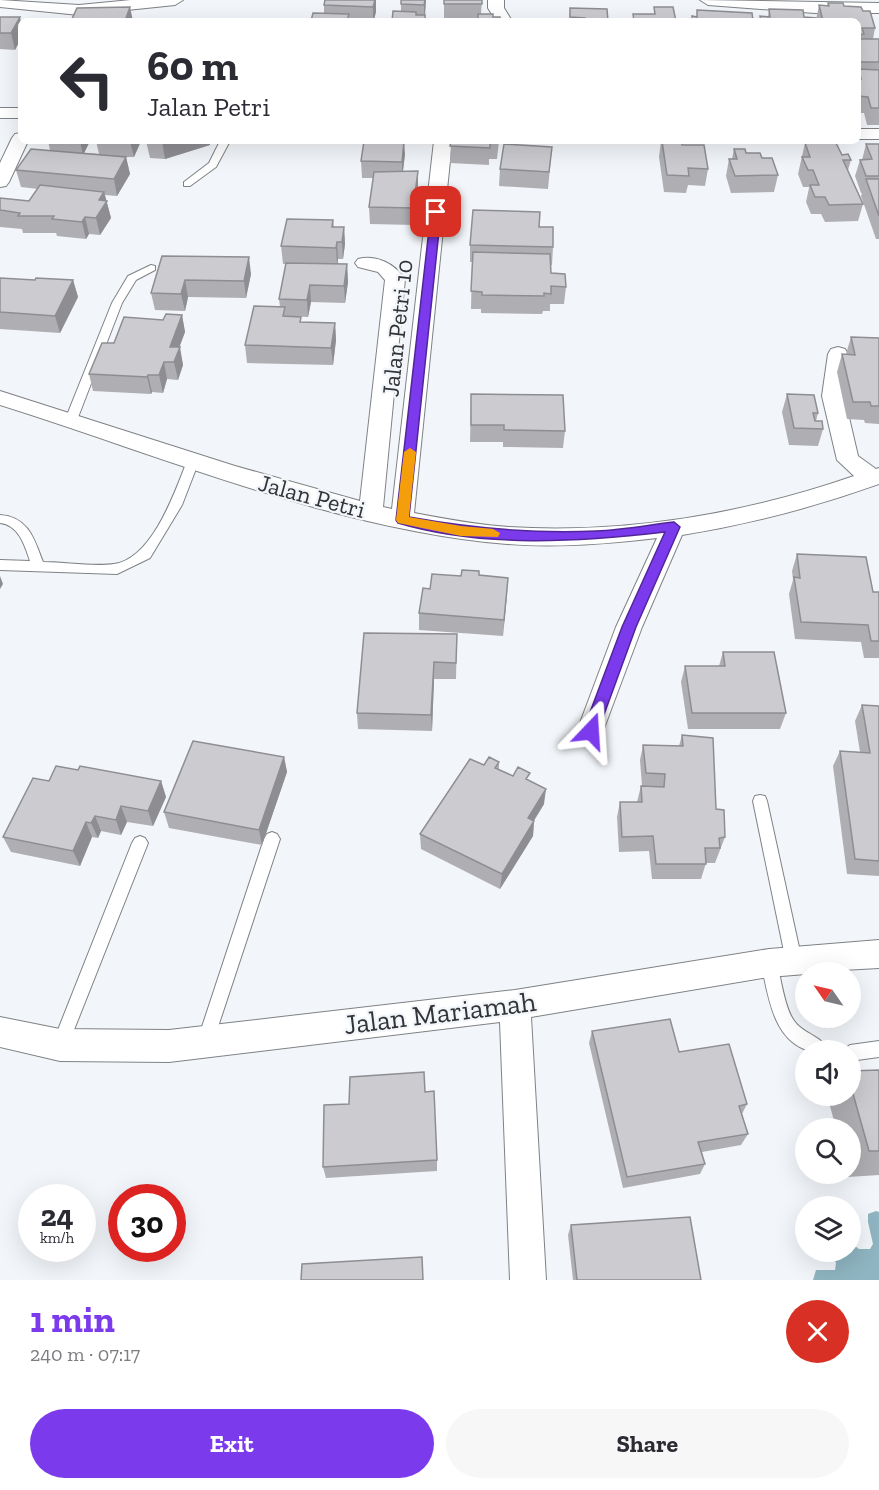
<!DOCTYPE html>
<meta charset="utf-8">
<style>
:root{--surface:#fff;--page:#f7f7f7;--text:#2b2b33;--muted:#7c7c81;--accent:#7c3aed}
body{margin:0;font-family:"Zilla Slab",serif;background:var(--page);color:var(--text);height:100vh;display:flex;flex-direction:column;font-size:22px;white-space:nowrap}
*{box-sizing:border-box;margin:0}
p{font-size:20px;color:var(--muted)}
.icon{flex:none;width:33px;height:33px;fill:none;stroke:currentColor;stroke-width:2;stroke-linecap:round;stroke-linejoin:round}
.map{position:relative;height:1280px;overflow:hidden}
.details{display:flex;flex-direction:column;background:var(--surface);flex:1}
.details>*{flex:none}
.hud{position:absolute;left:18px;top:18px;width:843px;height:126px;border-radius:9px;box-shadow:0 6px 24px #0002;background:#fff;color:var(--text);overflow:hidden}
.needle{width:39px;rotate:304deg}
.fabs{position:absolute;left:795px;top:962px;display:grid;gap:12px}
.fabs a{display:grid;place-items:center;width:66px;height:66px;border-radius:50%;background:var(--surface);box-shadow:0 6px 24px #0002;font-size:30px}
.speed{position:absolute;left:18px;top:1184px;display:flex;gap:12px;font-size:30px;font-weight:700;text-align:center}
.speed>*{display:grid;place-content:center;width:78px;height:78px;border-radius:50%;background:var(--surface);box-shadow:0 6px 24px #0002;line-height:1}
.speed small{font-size:15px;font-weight:400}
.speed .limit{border:9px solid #d22;background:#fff;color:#111}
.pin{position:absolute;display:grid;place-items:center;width:51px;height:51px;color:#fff;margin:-26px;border-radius:12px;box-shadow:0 3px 9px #0006}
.me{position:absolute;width:66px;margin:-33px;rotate:20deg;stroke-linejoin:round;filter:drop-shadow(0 0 4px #0008)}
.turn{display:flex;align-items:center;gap:21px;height:126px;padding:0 30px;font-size:27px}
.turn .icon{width:78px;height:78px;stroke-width:2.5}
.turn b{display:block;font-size:42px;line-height:51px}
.round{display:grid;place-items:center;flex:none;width:63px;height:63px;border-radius:32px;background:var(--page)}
.summary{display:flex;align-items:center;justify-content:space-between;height:102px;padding:0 30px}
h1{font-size:36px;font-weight:700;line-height:45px;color:var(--accent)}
.action{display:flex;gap:12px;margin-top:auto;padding:12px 30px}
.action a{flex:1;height:69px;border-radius:36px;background:var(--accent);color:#fff;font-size:24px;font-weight:700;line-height:69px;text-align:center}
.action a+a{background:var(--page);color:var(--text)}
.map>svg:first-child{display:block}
.water{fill:#8eb5c1}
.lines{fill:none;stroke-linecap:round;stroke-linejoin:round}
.lane-casing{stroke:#7f8285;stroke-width:2}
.street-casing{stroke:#7f8285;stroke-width:2}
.lane{fill:#fff;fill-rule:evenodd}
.street{fill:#fff;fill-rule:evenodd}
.wall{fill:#afafb3}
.shaded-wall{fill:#8e8e92}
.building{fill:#cbcbd0;stroke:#8e8e92;stroke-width:1.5}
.route{fill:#7c3aed;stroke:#51269a;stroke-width:1.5}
.slow{fill:#f59e0b}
.labels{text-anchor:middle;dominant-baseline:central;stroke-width:4.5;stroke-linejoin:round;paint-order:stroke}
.street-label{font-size:24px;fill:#323335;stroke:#f2f5f9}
.near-street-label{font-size:28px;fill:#323335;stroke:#f2f5f9}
</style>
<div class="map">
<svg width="879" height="1280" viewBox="0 0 879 1280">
<rect width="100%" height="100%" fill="#f2f5f9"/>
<path class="water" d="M876,1211L879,1212V1280H813L816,1270H835L836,1263L829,1251H850L851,1243L859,1249H870L873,1244L868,1222V1214Z"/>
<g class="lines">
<defs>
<path id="lane" d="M220,141H230L216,167L190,186H184V182L209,163Z
M151,265L155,266V270L136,280L122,303L77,420L71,424L67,423L65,420L112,303L128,276Z
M193,457L199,461L182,505L150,558L117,574L0,570V560L30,561C25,546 19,525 0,523V515C28,517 34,538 43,562C65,562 93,567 114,564C152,559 175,492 187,461Z
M760,795L765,796L767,801L802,961L800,966L794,969L788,966L786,961L753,801L755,796Z
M272,832L277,834L280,839L213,1042L211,1048L205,1050L199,1048L197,1042L264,839L267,834Z
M140,836L145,838L148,843L68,1045L66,1051L60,1053L54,1051L52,1045L132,843L135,838Z
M769,955L775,958L777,963C781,979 785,1010 795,1022C804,1034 822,1036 828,1050C821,1050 810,1052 804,1049C772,1036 768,993 761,963L763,958Z
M879,1041V1057L850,1061V1050H843L850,1045Z"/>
<path id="street" d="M0,0L79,5L131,0H183L175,5L79,15L0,7Z
M488,0H504V8L512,21H496L488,8Z
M700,0L879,3V13H815L708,5Z
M0,108H21V118H0Z
M858,129H879V139H858Z
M21,133V141H28L9,182L6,186L0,187V163L12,138L15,134Z
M434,141H452L414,513C446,519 477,525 509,527C625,534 745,514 854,476L837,460L822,396L828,354L831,349L838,347L845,349L848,354L844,396L858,456L876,469L879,468V484C815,507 750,524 682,535L642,627L600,739L590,742L580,739L577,731L616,627L657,538C607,544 557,548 507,544C336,530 163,456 0,405V391L235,466L360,501L385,280L378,272L358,267L355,263L358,259C376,254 395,264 405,279L383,507L392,509Z
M879,940V968L806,972V974L769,977L531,1017L546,1280H510L500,1022L169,1062L60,1061L0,1047V1017L60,1029L169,1030L515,990L769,949Z"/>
</defs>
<use href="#lane" class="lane-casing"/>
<use href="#street" class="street-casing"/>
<use href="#lane" class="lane"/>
<use href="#street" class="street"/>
</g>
<path class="wall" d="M325,0H376V12L374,21H311L324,13V5Z
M426,0L425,21L401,12V4Z
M444,0H482L481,14L500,21L444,20Z
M828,3L863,11L875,28L873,39H879V125H867L864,113H858V21H760V16L768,17L769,9L816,20L819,5L827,6Z
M570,8L608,21H570V17L569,21Z
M0,17L21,22V38L15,50L0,49Z
M48,141H90L84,153L99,154L96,141H141L134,157H126L130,174L117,196L105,195L111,218L100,235L89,234L86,239L57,236L56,233H23L22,229L0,227V198L29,201L38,189L21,187L16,170L50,150Z
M146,141H210V145L165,159L150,158Z
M451,141H499L497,159H489V165L450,163Z
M661,141L682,145L708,169L705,186L688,185L686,193L664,192L659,157Z
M805,143L842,155L851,160L848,170L863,204L858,221L825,222L821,214H811L806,202L809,188V187H803L798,174Z
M866,144H879V239H876L861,196L862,193H861L855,176L860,160H862Z
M552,147L548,189L499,186L500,169Z
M734,149L762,158L778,175L774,192L731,193L726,176L729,159H732Z
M405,154L403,172L418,188L414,225L370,224L369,207L374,178H362L361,161Z
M333,220L334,227H344L345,244L343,259H338V264H347L348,282L345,303L311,302L308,317L286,316L301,322L335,323L336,340L333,365L247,363L245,345L280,307L279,299L286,264H283L281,246Z
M539,227L553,247L552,265H551V273L566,287L564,304H550V311H543L542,314L481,313V309H471L472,262H470V245Z
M162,256L251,274L246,298L188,297L185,311L155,310L151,293Z
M0,278L35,280H73L78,297L60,333L0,329Z
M182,315L185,332L179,347L183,365L178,380L167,379L163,393L152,392L151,394L93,391L89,374L114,343L163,320Z
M851,337L879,338V424L865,423L864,420L847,419L837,372L842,354H846Z
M471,394L565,431L563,448L503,447V442H470Z
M787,394L818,413L816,421L823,429L818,446L789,445L782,412Z
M797,554L873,592H879V658H864L861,642L795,639L789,594L793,580L792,571Z
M479,575L507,594L503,636L419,630V613L430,589L461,576Z
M457,634L456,679H434L432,731L358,729L357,713Z
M723,652L786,713L780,729H688L681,682L685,666H719Z
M862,705L879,706V876L847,874L833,766L840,751L860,752L855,721Z
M682,735L716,809L725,837L715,863H706L701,879H652L649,851L619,852L617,817L620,802H637L641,786H642L640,760L643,745L679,746Z
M284,757L287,772L262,845L169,828L164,812Z
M499,762V769L513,776L530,781L544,804L534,821L533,836L500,889L421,849L420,834L484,765Z
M78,770L161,781L166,797L153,826L127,822L121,835L101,831L98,838L92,837L80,866L11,852L3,837L49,781Z
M592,1031L679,1052L747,1104L742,1114L748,1134L741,1145L702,1152L705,1164L700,1174L623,1188L589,1043Z
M879,1070V1175L848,1177L847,1173H850V1128H836L828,1099L831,1095H850V1071Z
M425,1092L437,1160V1171L326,1178L323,1167L349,1104Z
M571,1225L701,1280H573L568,1235Z"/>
<path class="shaded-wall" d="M375,0H376V12L373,21V7Z
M425,0H426L424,21V5Z
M130,7L133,21H125Z
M20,17L21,22V38L15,50L11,33Z
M80,141H90L83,155Z
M130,141H141L134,157Z
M162,141H210V145L165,159Z
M404,141L405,154L402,178V162Z
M126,157L130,174L117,196L114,179Z
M418,171V188L414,225L413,208Z
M104,192L111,218L100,235L96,218L99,200Z
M85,217L89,234L86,239L82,222Z
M344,227L345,244L343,259L342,242Z
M337,242L338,259L337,265L336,248Z
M249,257L251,274L246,298L244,281Z
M347,264L348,282L345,303L344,286Z
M73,280L78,297L60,333L55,316Z
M185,280L188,297L185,311L181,294Z
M310,285L311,302L308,317L307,300Z
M182,315L185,332L174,362L170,347Z
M335,323L336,340L333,365L331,348Z
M180,347L183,365L178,380L174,362Z
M164,362L167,379L163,393L159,375Z
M148,375L152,392L151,394L147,377Z
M0,576L3,584L0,589Z
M508,578L507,594L503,636L504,620Z
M434,662V679L432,731L431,715Z
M284,757L287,772L262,845L259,830Z
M161,781L166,797L153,826L148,811Z
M546,789L544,804L526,833L528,818Z
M121,806L127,822L121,835L116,820Z
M95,816L101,831L98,838L91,823Z
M534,821L533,836L500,889L502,874Z
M86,822L92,837L80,866L73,851Z"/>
<path class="building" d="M325,0H375L373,7L324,5Z
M401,0H425L424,5L401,4Z
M444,0H482V4H444Z
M828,3H843L844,6L861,7L863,11H870L875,28H862L864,34L858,35V21H823L819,5L829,6Z
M130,7L125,21H71L77,8Z
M654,7H673L676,21H634L633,14H655Z
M570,8L607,9L608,21H585V18L570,17Z
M769,9L803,10L804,17L816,18V21H761L760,16L770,17Z
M697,10L752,13L753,21H692V16L697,17Z
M393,11L416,12V15H425V21H392Z
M313,13L349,14L347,21H311Z
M478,14H493V17H500V21H466V20H478Z
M0,17H20L11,33H0Z
M858,39H879V62H858Z
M859,69L879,70V108H871L868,97L858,96V79H861Z
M364,141H404L402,162L361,161Z
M451,141H498L497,142H490V148L450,146Z
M662,141H682V145H704L708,169L688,168L689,176L667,175Z
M805,143H836L842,155L848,154L851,160H843L863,204L829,205L825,197H815L810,185H819L813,170H808L802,157H810Z
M504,144L552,147L549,172L500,169Z
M866,144H879V176H866L860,160L872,159Z
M31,149L126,157L114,179L16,170Z
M734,149H745L746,153H760L762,158H772L778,175L735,176L729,159H737Z
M418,171L413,208L369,207L374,172Z
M866,179H879V216Z
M40,185L104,192L99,200L107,201L96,218L85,217L82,222L52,219L54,216H18L20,213L0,210V198L29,201Z
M473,210L540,212L539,227H553V247L470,245Z
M287,219L333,220L332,227H344L342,242H337L336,248L281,246Z
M473,252L550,254L551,273L565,274L566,287L551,286V294L544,293V296L482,295V292L471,291Z
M162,256L249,257L244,281L185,280L181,294L151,293Z
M286,263L347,264L344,286L310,285L307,300L279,299Z
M0,278L35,280L36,278L73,280L55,316L0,312Z
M254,306L285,307L283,316L301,317L300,322L335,323L331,348L245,345Z
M166,314L182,315L170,347H180L174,362H164L159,375H148L147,377L89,374L102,343H114L124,317L163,320Z
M851,337L879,338V406H871L870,402H853L842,354L855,355Z
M471,394L563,395L565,431L504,430V425H471Z
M787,394L814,395L818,413H813L815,421H822L823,429L794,428Z
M797,554L866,557L873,592H879V641H871L868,625L801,622L794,577L800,578Z
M462,570L479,571V575L508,578L504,620L419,613L423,588L430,589L432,574L461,576Z
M364,633L457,634L456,663L434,662L431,715L357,713Z
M723,652H774L786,713H692L685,666H725Z
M862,705L879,706V861L855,859L840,751L870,753Z
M682,735L713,738L716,809L724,810L725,837L719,838L720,848H705L706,864H656L653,836L622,837L620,802H642L641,786L664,787L665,774L646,773L643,745L683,746Z
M193,741L284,757L259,830L164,812Z
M489,757L499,762L495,768L513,776L518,767L530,773L526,779L546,789L528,818L534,821L502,874L420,834L470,759L484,765Z
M56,766L78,770L80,766L161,781L148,811L121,806L116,820L95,816L91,823L86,822L73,851L3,837L33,778L49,781Z
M670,1019L679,1052L729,1044L747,1104L739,1106L748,1134L698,1142L705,1164L627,1177L592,1031Z
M879,1070V1151H869L850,1083V1071Z
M424,1072L425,1092L434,1091L437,1160L323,1167L324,1105L349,1104L350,1077Z
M690,1217L701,1280H577L571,1225Z
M422,1257L423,1280H301L302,1264Z"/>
<path class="route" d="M436,209L441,212L409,517C471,528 533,534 596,531C622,530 648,525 674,522L680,527L636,627L598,731L596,735H585L583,731L622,627L665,532C580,542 482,548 398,523L396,520L431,212Z"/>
<path class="slow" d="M410,448L416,452L409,517L461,526L493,529L500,533L498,537L461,536L398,523L396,520L404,452Z"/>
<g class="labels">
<g class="street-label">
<text transform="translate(397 328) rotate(-84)">Jalan Petri 10</text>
<text transform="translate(312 496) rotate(15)">Jalan Petri</text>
</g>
<g class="near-street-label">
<text transform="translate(440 1013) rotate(-7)">Jalan Mariamah</text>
</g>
</g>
</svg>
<div class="fabs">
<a><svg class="needle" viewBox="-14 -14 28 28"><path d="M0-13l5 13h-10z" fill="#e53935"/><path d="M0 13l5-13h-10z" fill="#7c7c81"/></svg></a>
<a><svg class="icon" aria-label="sound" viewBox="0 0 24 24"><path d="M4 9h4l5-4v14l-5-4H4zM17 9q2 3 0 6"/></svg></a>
<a><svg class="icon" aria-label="search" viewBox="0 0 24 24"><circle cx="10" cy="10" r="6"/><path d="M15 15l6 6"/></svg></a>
<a><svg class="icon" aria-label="layers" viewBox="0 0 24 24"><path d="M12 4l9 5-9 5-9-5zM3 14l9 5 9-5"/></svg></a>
</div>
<div class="speed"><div>24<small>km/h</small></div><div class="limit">30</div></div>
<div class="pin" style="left:436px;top:212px;background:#d93025"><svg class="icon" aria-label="arrive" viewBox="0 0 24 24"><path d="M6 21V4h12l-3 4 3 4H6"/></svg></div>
<svg class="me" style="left:591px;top:731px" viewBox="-20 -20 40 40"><path d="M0-17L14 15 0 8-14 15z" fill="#7c3aed" stroke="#fff" stroke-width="4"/></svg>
<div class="hud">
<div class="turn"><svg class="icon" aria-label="left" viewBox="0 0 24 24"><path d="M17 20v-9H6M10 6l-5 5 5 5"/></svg><div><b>60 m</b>Jalan Petri</div></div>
</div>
</div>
<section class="details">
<div class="summary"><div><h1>1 min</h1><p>240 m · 07:17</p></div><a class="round" style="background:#d93025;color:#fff"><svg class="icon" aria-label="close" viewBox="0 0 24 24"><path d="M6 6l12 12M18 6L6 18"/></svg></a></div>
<div class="action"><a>Exit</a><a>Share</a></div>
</section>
